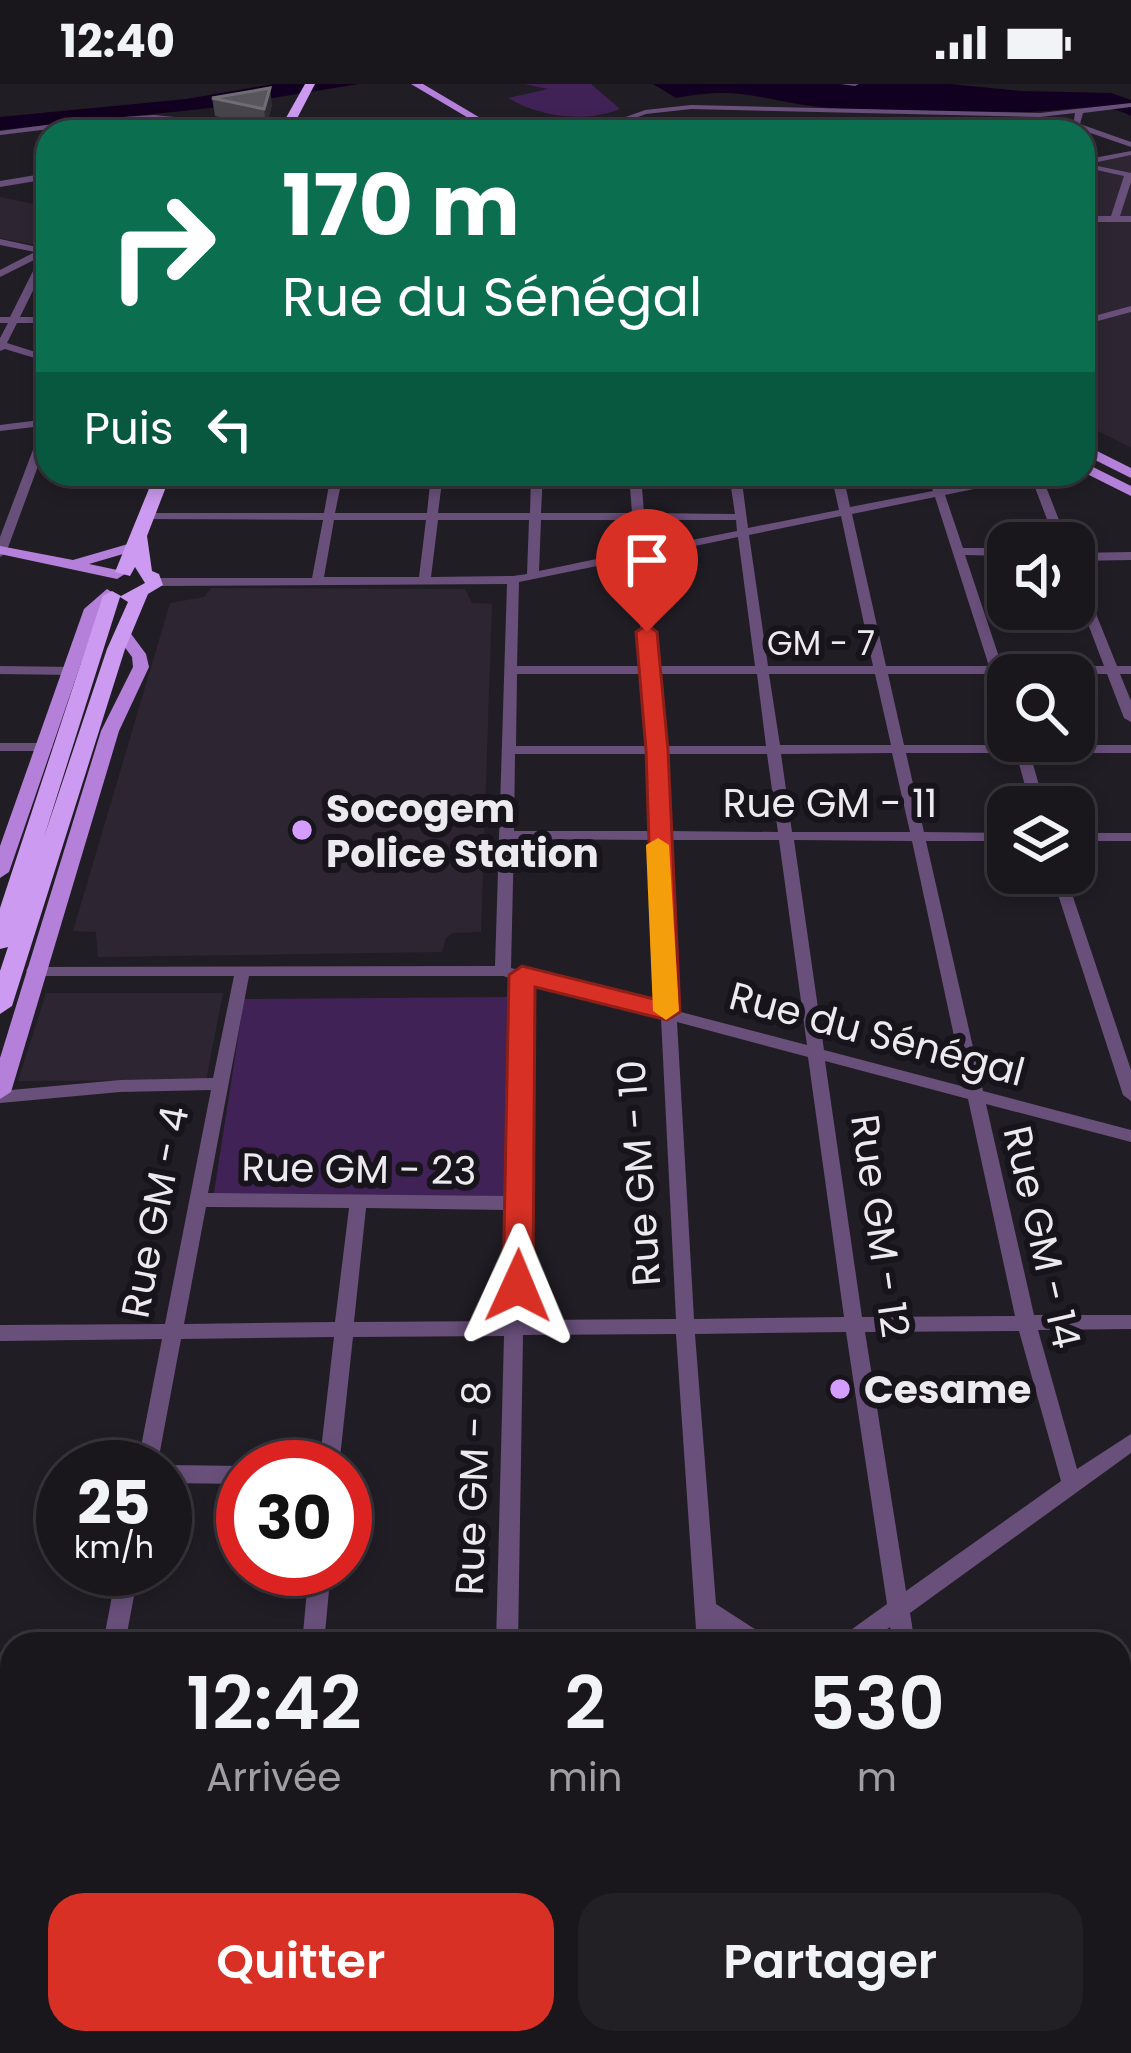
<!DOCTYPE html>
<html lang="fr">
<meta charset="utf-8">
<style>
:root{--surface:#19161c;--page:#221f25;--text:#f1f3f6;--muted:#9f9fa3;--line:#37353b;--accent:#d93025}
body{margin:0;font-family:Poppins,sans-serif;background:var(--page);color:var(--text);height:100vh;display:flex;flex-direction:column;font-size:45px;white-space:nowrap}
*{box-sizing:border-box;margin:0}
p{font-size:39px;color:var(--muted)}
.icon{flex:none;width:66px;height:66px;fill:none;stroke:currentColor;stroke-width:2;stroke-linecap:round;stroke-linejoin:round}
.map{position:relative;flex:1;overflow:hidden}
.side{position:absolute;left:0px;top:1548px;width:1131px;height:423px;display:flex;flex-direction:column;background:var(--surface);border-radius:36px 36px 0 0;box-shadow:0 6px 18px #0003,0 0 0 3px var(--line)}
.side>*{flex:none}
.hud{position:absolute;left:36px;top:36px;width:1059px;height:366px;border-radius:36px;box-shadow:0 6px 18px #0003,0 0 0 3px var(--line);background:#0b6e4f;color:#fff;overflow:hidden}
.buttons{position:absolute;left:987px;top:438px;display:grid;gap:24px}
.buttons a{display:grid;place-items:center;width:108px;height:108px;border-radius:24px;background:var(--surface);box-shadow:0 6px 18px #0003,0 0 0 3px var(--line);font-size:60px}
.speed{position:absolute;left:36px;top:1356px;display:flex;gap:24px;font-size:60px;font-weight:700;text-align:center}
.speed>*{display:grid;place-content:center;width:156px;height:156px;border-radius:50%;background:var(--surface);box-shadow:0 6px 18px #0003,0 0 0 3px var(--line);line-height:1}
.speed small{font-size:30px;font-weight:400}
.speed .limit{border:18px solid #d22;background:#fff;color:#111}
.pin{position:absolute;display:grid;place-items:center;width:102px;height:102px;color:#fff;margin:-123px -51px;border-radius:50% 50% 50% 0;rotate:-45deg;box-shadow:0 0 12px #0007}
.pin .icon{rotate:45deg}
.me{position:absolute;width:132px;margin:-66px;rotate:1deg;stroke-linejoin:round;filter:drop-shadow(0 0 9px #0008)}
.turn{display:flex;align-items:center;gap:42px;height:252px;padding:0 48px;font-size:54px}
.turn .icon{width:156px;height:156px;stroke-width:2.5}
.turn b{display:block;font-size:84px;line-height:102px}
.then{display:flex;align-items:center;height:114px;padding:0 48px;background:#0003;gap:24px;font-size:45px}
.eta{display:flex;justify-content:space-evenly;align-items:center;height:204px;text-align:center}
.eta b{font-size:72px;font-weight:600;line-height:84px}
.action{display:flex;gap:24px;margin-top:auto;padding:24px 48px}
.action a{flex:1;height:138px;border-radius:36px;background:var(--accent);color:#fff;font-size:48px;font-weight:600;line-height:138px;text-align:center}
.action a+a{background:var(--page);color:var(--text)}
.status{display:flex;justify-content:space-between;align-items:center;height:84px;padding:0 60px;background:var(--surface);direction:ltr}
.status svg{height:33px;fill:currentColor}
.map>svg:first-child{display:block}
.built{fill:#2d2632}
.green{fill:#412256}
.water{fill:#11001f}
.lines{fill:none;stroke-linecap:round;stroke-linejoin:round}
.minor{fill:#69507b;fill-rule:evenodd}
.major{fill:#b480da;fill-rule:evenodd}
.highway{fill:#cc9af0;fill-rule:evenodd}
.wall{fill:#47444b}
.shaded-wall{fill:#312d35}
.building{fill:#59555d;stroke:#706d74;stroke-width:3}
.route{fill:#d93025;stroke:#8d1f18;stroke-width:3}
.slow{fill:#f59e0b}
.poi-dot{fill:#d49cfc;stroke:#18141b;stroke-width:4.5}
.labels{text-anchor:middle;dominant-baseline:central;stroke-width:12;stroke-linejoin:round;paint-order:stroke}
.far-street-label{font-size:33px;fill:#edeaef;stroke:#18141b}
.street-label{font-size:39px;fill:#edeaef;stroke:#18141b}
.poi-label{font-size:39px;font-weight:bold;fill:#edeaef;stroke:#18141b;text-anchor:start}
</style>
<div class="status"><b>12:40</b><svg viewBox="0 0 49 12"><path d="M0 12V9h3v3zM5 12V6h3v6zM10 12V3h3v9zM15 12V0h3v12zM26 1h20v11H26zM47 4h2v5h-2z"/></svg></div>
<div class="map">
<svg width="1131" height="1969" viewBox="0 0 1131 1969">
<rect width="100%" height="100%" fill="#211d25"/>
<path class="built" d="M1131,69V364L1083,339V79Z
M0,113L48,123V155L37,161L0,154Z
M211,504L465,505L472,519L492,520L481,848L453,849L446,854L442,868L98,873L96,848L73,847L170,519L204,513Z
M46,909H223L206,996L18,997Z"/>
<path class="green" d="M524,0H591L620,25C585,39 540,33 508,14L548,5Z
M507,913L506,1112L213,1115L244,915Z"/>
<path class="water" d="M273,0H359L211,24L0,46V33L186,15Z
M653,0H950L1020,7L1111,9L1131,16V32C1101,15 1057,29 1023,28C954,27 880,31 812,22C755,14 737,2 676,14Z"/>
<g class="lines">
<path class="minor" d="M840,0H859L855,2Z
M1131,19V23L1083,29L1080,40L1131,58V63L1073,43L1075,29L1040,33L691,25L646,30L608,44L601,42L645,26L691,21L1040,29Z
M154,31L216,37L249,48H236L185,37L154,36L92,40L0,51V47L92,35Z
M467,36L470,40L401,48H376Z
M590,43L593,47H493L497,45Z
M484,46H488L489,48H480Z
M1131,67V71L1088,80L1131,89V98L1120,132H1131V138H1083V132H1111L1124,92L1083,83V76Z
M48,89V95L0,103V97Z
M0,155L42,164L48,163V176L20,233H48V239H17L7,259L48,272V278L5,265L0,267V254L8,239H0V233H10L40,173L0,193V186L35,168L0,161Z
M1131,222V228L1083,241V235Z
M48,335V355L6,469L0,473V453L42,342L0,347V341Z
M331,390H343L335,429H427L431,390H443L438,429H530L531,390H543L541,429H632L629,390H641L644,429L735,430L729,390H741L748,444L839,426L831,390H843L850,423L933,407L927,390H939L943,404L1014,390H1041L1068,459H1056L1031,393L945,411L963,464H1008V472L965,471L1002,582H1104L1074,503V484L1078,485L1117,582H1131V590H1120L1131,617V638L1124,634L1107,590H1004L1008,602V626L1001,622L991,590H888L904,661H1014V657H1026L1028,661H1131V669H1030L1045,723H1031L1016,669H906L924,748L1008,749V757H926L983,1007L1131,1046V1058L986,1020L1034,1231H1131V1245L1038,1246L1077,1385L1131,1350V1369L910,1529L915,1560H893L890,1543L866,1560H838L841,1553L887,1520L846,1248L695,1250L716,1520L767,1553L770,1560H741L718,1545L719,1560H697L676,1250L523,1251L518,1560H496L504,1252L353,1253L339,1383H319L334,1253L181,1255L157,1383H137L162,1255L0,1257V1241L165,1240L211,1006L120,1008L0,1019V1007L120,996L213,994L234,892H34L26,887L28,883L495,882L507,500L154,502L148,498L154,494H312L323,436L147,435L141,432L147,429H324ZM935,413L989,582H886L852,430ZM841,432L873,582H768L749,451ZM334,436H426L419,493H324ZM438,436H529L527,490L513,492L431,493ZM541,436H633L635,467L539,487ZM644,436H736L737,447L647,465ZM738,453L755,582H656L647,472ZM636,474L643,582H517L519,498ZM517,590H643L647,662H516ZM656,590H757L766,662H661ZM769,590H875L891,661H780ZM892,669L910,748H792L781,670ZM515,670H648L652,747H514ZM662,670H767L778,748L666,747ZM514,755L652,756L660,923L511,884ZM667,756H779L807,961L677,927ZM794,756L912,757L965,1003L824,966ZM249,892H503L514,895L508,1112L208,1109ZM530,899L661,934L676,1235L524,1236L526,1124L529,1119L526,1114ZM677,938L808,973L844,1233L694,1235ZM825,977L968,1015L1015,1232L862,1233ZM206,1123L349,1124L335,1238L184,1240ZM366,1124L508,1126L505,1237L354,1238ZM1019,1247L1061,1397L906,1507L865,1248Z
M1131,468V476L1074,477V469Z
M0,582L73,583L79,587L73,591L0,590Z
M0,659H46L53,663L46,667H0Z
M1074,749H1131V757H1074Z
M1051,789H1065L1131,986V1017L1123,1011Z
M165,1381L243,1382V1400L165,1399V1383H160Z
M117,1485H139L125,1560H103Z
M309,1485H331L324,1560H302Z
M1119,1698H1131V1720H1119Z
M0,1737H12V1761H0Z
M27,1959H53L51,1969H25Z
M276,1959H311L306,1969H271Z
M486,1959H512L511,1969H485Z
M719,1959H745L746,1969H720Z
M946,1959H972L973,1969H947Z"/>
<path class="major" d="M411,0H423L504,48H492Z
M1083,360L1131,384V394L1083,370Z
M1083,378L1131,402V412L1083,388Z
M135,458L140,459V465L89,480L122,487L125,490L117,495L0,470V462L73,476Z
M107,505L115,510L99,527L9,788L0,794V762L84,525Z
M123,545L129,547L146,570L149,583L119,647L11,1008L0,1015V974L101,647L133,583L132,573L115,550Z"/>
<path class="highway" d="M305,0H315L290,48H278Z
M155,390H171L147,452L152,487L159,490L163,501L148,510L125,565L12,922L0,930V887L8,863L0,865V824L103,512L112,507L121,512L145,499L135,483L130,492L115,488ZM120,513L128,518L107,565L44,753Z"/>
</g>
<path class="wall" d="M212,14L272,21L266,43L215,32Z"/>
<path class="shaded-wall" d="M270,4L272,21L266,43L264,25Z"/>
<path class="building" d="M270,4L264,25L212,14Z"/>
<path class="route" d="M647,541L657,548L668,666L680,928L667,936L535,903L533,1202L529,1210H507L503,1202L509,891L522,882L654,915L646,666L636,548Z"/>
<path class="slow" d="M658,754L669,761L679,927L666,936L653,927L646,761Z"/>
<g class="poi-dot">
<circle cx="302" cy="746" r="12"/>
<circle cx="840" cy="1305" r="12"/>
</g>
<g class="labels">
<g class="far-street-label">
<text x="821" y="559">GM - 7</text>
</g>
<g class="street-label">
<text x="830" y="719">Rue GM - 11</text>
<text transform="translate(877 950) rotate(15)">Rue du Sénégal</text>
<text transform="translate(359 1085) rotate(1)">Rue GM - 23</text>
<text transform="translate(639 1089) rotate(-94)">Rue GM - 10</text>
<text transform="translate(155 1128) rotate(-79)">Rue GM - 4</text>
<text transform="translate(880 1142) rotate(82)">Rue GM - 12</text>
<text transform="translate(1042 1153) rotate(77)">Rue GM - 14</text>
<text transform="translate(473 1404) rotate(-88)">Rue GM - 8</text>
</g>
<g class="poi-label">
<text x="326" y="724">Socogem<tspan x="326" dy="45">Police Station</tspan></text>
<text x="864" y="1305">Cesame</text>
</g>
</g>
</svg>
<div class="buttons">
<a><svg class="icon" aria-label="sound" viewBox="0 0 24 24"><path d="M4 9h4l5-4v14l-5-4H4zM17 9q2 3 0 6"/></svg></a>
<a><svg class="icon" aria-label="search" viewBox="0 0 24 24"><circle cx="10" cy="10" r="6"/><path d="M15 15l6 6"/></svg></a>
<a><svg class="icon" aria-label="layers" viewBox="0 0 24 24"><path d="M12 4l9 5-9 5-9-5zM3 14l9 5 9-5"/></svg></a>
</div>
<div class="speed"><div>25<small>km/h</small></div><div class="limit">30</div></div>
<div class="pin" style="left:647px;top:548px;background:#d93025"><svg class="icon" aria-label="arrive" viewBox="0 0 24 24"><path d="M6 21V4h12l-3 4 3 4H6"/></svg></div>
<svg class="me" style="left:518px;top:1202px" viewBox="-20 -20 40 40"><path d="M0-17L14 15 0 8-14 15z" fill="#d93025" stroke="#fff" stroke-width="4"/></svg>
<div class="hud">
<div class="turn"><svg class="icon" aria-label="right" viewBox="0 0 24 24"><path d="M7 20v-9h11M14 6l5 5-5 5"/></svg><div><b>170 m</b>Rue du Sénégal</div></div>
<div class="then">Puis<svg class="icon" aria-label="left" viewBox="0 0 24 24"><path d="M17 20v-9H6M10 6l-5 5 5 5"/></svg></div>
</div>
<section class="side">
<div class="eta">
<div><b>12:42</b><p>Arrivée</p></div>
<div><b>2</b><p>min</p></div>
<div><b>530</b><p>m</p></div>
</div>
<div class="action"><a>Quitter</a><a>Partager</a></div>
</section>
</div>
